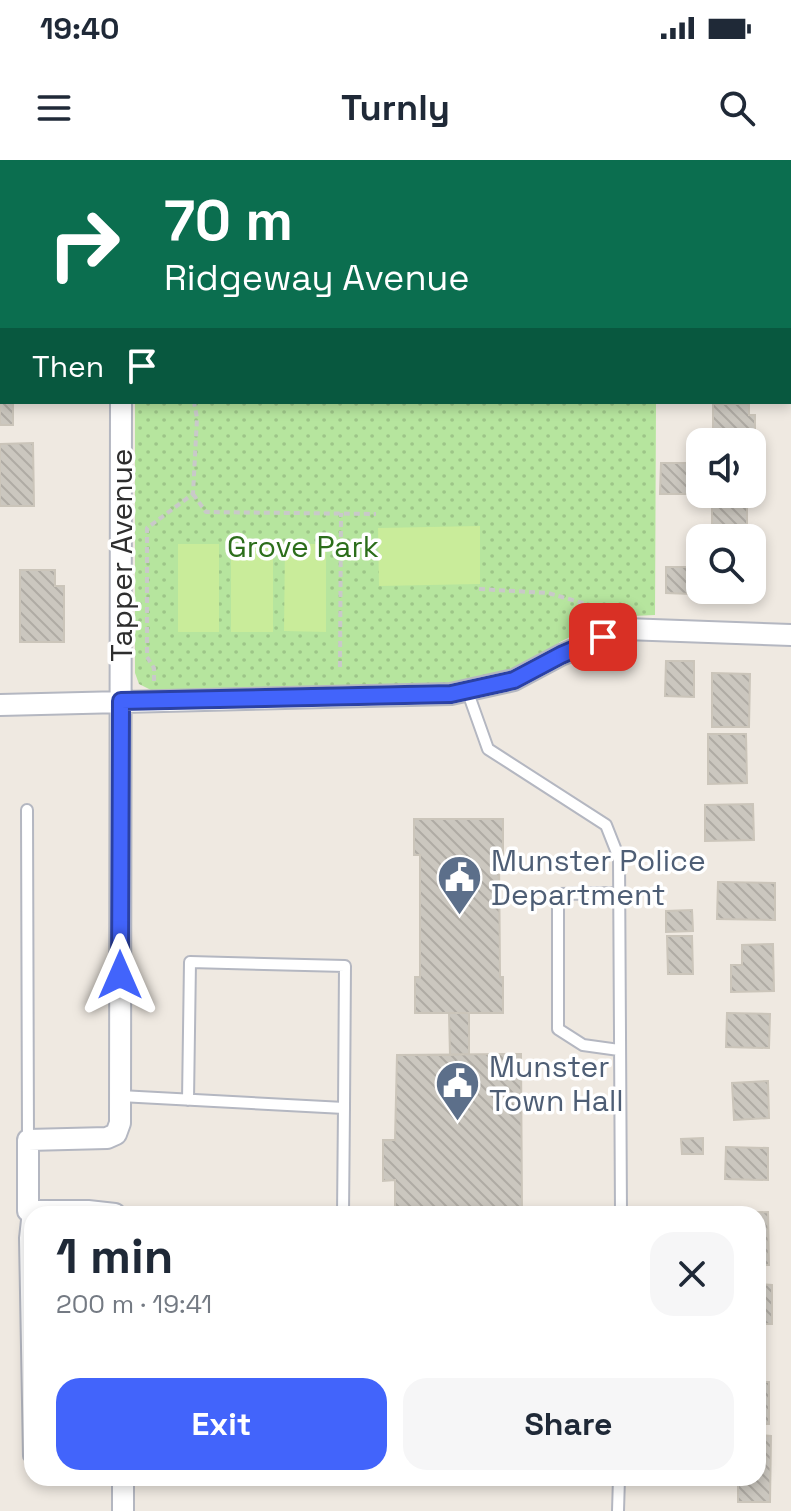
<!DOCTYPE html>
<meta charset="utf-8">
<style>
:root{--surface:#fff;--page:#f6f6f7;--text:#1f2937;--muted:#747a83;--accent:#4264fb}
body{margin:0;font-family:"Space Grotesk",sans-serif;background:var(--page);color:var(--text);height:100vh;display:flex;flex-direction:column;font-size:30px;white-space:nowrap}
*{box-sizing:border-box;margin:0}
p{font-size:26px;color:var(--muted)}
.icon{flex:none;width:44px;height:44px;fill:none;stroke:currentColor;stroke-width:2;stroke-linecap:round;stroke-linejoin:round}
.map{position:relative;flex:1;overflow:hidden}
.drawer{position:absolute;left:24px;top:1046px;width:742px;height:280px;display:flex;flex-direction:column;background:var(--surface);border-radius:24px;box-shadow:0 4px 12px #0003}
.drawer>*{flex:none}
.hud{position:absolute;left:0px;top:0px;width:792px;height:244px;box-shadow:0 4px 12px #0003;background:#0b6e4f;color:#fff;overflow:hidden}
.fabs{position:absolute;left:686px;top:268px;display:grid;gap:16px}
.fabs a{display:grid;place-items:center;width:80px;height:80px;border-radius:16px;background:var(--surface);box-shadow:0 4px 12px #0003;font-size:40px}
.pin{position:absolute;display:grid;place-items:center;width:68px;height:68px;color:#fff;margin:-34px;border-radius:16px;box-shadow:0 4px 12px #0006}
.me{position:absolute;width:88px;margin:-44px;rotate:0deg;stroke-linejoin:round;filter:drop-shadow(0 0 6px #0008)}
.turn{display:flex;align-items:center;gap:28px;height:168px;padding:0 32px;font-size:36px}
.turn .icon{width:104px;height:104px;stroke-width:2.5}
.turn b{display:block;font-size:56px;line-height:68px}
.then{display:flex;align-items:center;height:76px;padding:0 32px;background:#0003;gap:16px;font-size:30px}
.round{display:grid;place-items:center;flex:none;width:84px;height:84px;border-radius:24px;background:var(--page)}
.headline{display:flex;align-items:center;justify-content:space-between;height:136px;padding:0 32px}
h1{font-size:48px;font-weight:600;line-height:60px}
.primary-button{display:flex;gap:16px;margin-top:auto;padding:16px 32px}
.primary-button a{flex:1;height:92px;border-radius:24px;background:var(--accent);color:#fff;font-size:32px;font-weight:600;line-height:92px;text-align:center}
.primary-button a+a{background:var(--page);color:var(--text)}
.status{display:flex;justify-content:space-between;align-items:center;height:56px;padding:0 40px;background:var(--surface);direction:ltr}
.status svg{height:22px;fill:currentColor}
header{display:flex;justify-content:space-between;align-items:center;height:104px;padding:0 32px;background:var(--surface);font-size:36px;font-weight:600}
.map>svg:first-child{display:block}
.park{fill:url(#park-dots)}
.pitch{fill:#c9ec9a}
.building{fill:url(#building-back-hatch);stroke:#cbc5ba;stroke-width:2}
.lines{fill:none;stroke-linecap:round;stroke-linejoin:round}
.lane-casing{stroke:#b4b7c1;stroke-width:14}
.street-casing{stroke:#b4b7c1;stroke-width:24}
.path{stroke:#c9c9c9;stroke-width:4;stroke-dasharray:6 4;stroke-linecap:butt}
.lane{stroke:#fff;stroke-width:10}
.street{stroke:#fff;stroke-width:20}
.route-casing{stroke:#2b41a3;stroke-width:20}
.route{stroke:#4264fb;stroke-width:14}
.labels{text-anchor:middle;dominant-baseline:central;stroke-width:7;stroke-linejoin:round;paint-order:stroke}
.park-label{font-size:30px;fill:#2c6e1b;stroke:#fff}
.street-label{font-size:30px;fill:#2e2e2e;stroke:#fff}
.service-label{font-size:30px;fill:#4e5e75;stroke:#fff;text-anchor:start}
</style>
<div class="status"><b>19:40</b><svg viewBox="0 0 49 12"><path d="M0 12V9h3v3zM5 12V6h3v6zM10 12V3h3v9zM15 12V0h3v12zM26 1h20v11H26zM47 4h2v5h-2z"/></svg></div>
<header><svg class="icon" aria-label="menu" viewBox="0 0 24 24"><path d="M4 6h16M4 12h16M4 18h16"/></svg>Turnly<svg class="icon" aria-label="search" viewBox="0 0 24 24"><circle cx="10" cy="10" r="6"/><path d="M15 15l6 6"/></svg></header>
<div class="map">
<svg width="791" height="1351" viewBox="0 0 791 1351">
<defs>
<pattern id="park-dots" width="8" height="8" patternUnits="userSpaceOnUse" patternTransform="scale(2)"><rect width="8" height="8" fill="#b6e59e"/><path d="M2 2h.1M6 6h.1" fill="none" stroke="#9dc588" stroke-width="1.8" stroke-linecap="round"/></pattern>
<pattern id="building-back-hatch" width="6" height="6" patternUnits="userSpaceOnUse" patternTransform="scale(2)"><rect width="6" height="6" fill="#cbc7bf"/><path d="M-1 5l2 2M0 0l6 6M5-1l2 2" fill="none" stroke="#afaba4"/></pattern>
</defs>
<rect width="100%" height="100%" fill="#efe9e1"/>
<path class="park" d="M135,0H656V2H135Z
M135,242H656L655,455L633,456L594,465L560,482L528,507L459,528L153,531L139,524L135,513Z"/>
<path class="pitch" d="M480,366V424L379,426L378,368Z
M178,384H219V472H178Z
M285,384H326V472L284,471Z
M231,385H273V472H231Z"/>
<path class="building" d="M2,202V242H13V265H0V203Z
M713,244H749V255H755V272H749V282H713Z
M33,283L34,346H0V284Z
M661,303H692V334H660Z
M752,321H754V339H747V365H712V334H752Z
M666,407H692V434L666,433Z
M20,410H55V426H64V482H20Z
M666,501H694V537L665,536Z
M712,513L750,514L749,567H712Z
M708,574H746L747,623L708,624Z
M753,644L754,680L705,681V645Z
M414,659H503V695H499L500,817H503V853H415V817H420V695H414Z
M718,722L775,723V760L717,759Z
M692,750L693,771L666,772V751Z
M667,776H692L693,814H668Z
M773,784L774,831L731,832V805H742V785Z
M449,853H469V894L450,895Z
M727,853L770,854L769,888L726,887Z
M521,894L522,1054H395V1020L383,1021V980H395L397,895Z
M768,921L769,958L734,960L732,923Z
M703,978V994H682L681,979Z
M726,987L768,988V1020L725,1019Z
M768,1052L769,1105H758V1054L732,1053Z
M758,1124L772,1125V1164H759V1176Z
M758,1197H762V1222H769V1264H758Z
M758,1275L771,1276L770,1342H738V1318H725H758Z"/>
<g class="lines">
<defs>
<path id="lane" d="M467,530L488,589L606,665L619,698L621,1054
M27,650L28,980
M619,890L583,885L558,869V734L619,733
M120,936L344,948L343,1054
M188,940L190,802L345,806L344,948
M28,1051L25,1078L29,1296
M618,1351L619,1318"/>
<path id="street" d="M121,0V2
M0,545L451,534L514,520L561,495L625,469L791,475
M115,1054L88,1051H28V980L107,978L116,974L120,963L121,242
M123,1318V1351"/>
</defs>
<use href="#lane" class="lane-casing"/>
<use href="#street" class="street-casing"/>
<path class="path" d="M193,334L206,352L376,354
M479,429L548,433L607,450
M340,507L341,353
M154,521V508L147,497V368L193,334L197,258L194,242"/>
<use href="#lane" class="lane"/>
<use href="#street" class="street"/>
</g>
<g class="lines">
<defs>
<path id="route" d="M120,815L121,541L451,534L514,520L561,495L603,477"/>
</defs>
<use href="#route" class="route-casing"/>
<use href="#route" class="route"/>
</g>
<defs>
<symbol id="civic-pin" viewBox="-11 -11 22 30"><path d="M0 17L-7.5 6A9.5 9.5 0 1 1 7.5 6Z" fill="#5c6f8a" stroke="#fff"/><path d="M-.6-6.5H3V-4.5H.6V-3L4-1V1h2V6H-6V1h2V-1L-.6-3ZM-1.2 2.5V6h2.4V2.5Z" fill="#fff"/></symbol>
</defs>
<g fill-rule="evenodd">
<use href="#civic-pin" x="434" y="692" width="51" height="69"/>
<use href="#civic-pin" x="432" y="898" width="51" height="69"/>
</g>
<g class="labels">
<g class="park-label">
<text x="303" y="386">Grove Park</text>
</g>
<g class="street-label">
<text transform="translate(121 395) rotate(-90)">Tapper Avenue</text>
</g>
<g class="service-label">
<text x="491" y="700">Munster Police<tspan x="491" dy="34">Department</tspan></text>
<text x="489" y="906">Munster<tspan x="489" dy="34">Town Hall</tspan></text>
</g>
</g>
</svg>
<div class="fabs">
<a><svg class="icon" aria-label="sound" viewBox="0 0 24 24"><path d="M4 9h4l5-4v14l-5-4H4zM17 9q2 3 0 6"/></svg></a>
<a><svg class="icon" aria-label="search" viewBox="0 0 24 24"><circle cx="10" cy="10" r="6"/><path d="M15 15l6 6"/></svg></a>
</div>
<div class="pin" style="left:603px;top:477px;background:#d93025"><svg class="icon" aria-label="arrive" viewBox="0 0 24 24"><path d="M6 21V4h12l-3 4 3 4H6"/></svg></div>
<svg class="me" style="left:120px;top:815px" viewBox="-20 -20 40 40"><path d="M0-17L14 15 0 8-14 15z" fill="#4264fb" stroke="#fff" stroke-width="4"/></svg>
<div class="hud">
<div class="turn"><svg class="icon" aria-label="right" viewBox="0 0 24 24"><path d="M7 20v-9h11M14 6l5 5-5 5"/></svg><div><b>70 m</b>Ridgeway Avenue</div></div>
<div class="then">Then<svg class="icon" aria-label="arrive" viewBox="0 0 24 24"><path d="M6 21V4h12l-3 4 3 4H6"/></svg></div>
</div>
<section class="drawer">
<div class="headline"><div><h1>1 min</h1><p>200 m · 19:41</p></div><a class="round"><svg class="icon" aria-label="close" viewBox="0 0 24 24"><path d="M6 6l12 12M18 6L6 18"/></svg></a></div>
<div class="primary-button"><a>Exit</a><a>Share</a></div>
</section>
</div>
